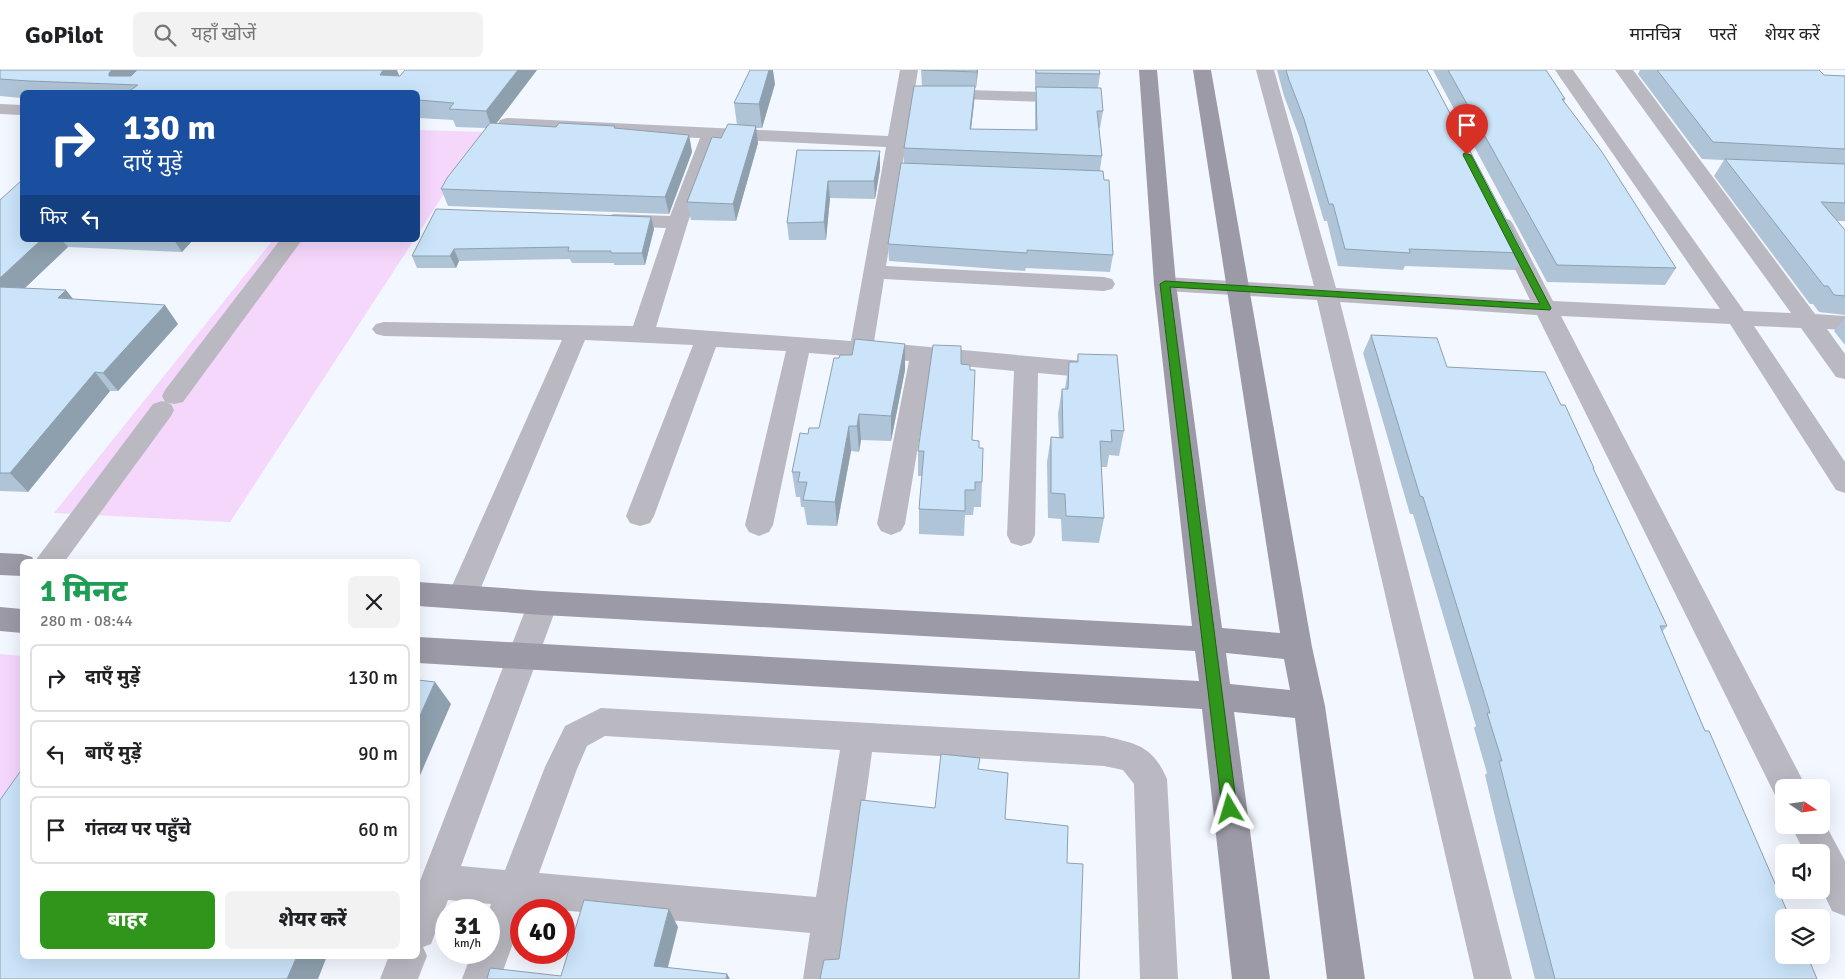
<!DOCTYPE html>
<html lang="hi">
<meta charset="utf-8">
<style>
:root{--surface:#fff;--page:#f2f2f2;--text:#202124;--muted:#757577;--line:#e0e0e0;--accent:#2f951b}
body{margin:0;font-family:Signika,"Noto Sans Devanagari",sans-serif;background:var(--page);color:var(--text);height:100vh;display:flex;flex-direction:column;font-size:19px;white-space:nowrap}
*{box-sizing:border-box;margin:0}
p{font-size:16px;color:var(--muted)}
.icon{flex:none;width:28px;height:28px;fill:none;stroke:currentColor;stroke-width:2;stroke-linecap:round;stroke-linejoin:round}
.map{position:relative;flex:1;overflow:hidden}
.sheet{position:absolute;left:20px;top:489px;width:400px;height:400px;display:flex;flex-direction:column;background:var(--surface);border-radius:8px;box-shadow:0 5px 20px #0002}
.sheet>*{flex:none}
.hud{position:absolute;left:20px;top:20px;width:400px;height:152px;border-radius:8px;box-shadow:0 5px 20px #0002;background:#1a4fa0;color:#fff;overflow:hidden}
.needle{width:32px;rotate:103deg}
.tools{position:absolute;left:1775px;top:709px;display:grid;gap:10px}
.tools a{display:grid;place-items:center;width:55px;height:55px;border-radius:8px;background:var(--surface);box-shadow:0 5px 20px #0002;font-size:25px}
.speed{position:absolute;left:435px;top:829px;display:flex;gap:10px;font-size:25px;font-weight:700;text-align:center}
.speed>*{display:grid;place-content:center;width:65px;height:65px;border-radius:50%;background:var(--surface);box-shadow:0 5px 20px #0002;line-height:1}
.speed small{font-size:12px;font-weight:400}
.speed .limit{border:8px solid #d22;background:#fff;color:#111}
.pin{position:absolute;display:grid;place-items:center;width:42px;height:42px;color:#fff;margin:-51px -21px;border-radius:50% 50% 50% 0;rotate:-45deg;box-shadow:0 0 5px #0007}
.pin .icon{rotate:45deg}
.me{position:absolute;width:55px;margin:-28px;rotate:353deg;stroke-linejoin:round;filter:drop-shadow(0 0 4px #0008)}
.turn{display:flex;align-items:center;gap:18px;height:105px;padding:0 20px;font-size:22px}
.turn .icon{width:65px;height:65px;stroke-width:2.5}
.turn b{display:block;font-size:35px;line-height:42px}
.then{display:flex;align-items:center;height:48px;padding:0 20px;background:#0003;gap:10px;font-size:19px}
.round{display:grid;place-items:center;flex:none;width:52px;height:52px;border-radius:8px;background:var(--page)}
.summary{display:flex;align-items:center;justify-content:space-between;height:85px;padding:0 20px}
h1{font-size:30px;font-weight:800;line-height:38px;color:#1e9e55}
.action{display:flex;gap:10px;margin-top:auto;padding:10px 20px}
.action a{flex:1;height:58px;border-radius:8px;background:var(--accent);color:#fff;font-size:20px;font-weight:800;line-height:58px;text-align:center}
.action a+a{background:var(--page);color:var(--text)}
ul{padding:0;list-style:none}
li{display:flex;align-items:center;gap:15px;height:68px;margin:0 10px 8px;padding:0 10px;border:2px solid var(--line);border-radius:8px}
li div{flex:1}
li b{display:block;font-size:19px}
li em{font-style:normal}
header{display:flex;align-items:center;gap:30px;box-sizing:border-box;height:70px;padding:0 25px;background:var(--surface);border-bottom:1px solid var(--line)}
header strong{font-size:24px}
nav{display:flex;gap:28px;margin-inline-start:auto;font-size:18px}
.search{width:350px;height:45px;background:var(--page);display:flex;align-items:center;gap:12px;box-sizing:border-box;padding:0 18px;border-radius:8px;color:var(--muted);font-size:19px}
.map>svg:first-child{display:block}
.green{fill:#f5d7fc}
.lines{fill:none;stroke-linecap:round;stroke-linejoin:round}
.street{fill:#bab8c1;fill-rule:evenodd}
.secondary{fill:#9c9aa7;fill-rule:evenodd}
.wall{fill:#afc4d6}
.shaded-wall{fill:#8ea0ae}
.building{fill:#cbe4f9;stroke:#8ea0ae}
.route{fill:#2f951b;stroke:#1f6112}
</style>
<header>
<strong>GoPilot</strong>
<div class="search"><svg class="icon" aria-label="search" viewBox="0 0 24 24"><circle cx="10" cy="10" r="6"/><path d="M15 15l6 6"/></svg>यहाँ खोजें</div>
<nav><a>मानचित्र</a><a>परतें</a><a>शेयर करें</a></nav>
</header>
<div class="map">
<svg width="1845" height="909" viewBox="0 0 1845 909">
<rect width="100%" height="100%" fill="#f3f7ff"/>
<path class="green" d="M418,60L484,62L418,164Z
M273,170H414L230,452L54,443Z
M0,584L22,586V722L0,755Z"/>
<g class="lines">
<path class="street" d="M900,0H918L886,196L1104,207L1112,209L1115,214L1112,219L1104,221L884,209L874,272L1105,293L1114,295L1117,301L1114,307L1105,309L1038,303L1035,465L1031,473L1021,476L1011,473L1007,465L1014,301L932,293L905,454L901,461L891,465L881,461L877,454L909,291L809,283L773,455L769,462L759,466L749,462L745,455L786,281L716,277L654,446L650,453L640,456L630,453L626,446L693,275L585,270L477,527L472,535L462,539L452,535L447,527L562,270L384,266L376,264L372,259L376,254L384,252L633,256L666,158L614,156L607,154L604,150L607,146L614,144L670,146L700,68L507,60L500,58L498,54L500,50L507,48L888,66ZM718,69L886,77L851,271L656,257L688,152Z
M1256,0H1274L1336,218L1530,230L1493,154L1496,150L1503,148L1510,150L1513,154L1553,231L1720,239L1555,0H1573L1744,241L1791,243L1615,0H1633L1815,244L1845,246V260L1827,259L1845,284V309L1836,307L1801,258L1754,256L1845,392V423L1836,420L1730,254L1561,246L1801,707L1805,718H1784V732L1777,729L1537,245L1340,232L1512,909H1474L1317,230L1165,221L1157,219L1154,214L1157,209L1165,207L1314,216Z
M936,19L1073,23L1079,24L1082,28L1079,32L1073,33L930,28L927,24L930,20Z
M0,34L22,35V45L0,44Z
M280,170H302L183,332L174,334L165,332L162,326L165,320Z
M162,331L171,334L174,340L171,346L65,491H35L153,334Z
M543,521L553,525L558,533L461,796L505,800L545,697L565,656L601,638L1104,666C1137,674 1152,675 1167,709L1178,909H1140L1134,714L1123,700L1104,696L872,682L841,909H803L810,863L526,837L525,840H521V851L500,909H462L472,882H489V841L491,834L448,830L431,874L423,877L427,886L418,909H380L389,886H418V816L528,533L533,525ZM605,666L840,680L816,827L539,803L577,699L587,676Z
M1821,746L1845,791V846L1832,841L1821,818V782H1804L1791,755H1821Z"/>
<path class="secondary" d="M1139,0H1157L1176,214L1222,558L1280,563L1193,0H1211L1312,577L1325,636L1365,909H1327L1295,648L1234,642L1270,909H1232L1202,639L418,593V567L1199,611L1195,581L543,545L418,536V512L543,521L1192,556L1154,214ZM1226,583L1284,589L1290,620L1230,614Z
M0,483L22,484L32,487L34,491H22V506L0,505Z
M0,537L22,539V563L0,561Z"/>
</g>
<path class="wall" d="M0,0L399,5L398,6H400L405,0H537L496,54L556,57L615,56L616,58L689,65L692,82L669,144L448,136L441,119L486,58L456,57L453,50L418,48V22H22V28L0,26Z
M921,0H978L976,18H975L974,33L971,59L1035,60V34L1036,20H1035V0H1099L1100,4L1098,18L1103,41L1100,58H1099L1102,86L1100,100L1113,185L1110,202L1026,198L1025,201L889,191L888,174L904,93V78L922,16Z
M1277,0H1427L1524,183L1515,200L1405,196L1403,200L1338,196L1327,151H1324L1299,66L1284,26Z
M1433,0H1546L1565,29L1564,32L1676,198L1665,215L1547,212Z
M1640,0H1819L1824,5L1845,6V151H1837L1845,160V245L1819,242L1813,234H1810L1714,106L1724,90L1702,89L1638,4Z
M775,14L762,58H756L758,73L736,151L691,150L687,132L721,68L737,55L734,33Z
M797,80L880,81V99L875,129L830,128L826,170H789L787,153Z
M0,130L22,170H193L182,182L68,177L25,218L66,220L72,229L178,254L118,321H110L28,422L0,421Z
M436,139L654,159L645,195H614V193H572L570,189L459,191L456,198H417L412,186Z
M1845,249V275L1834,261Z
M1371,265L1447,297L1561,335L1594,398L1593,399L1667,556L1662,562L1705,661L1817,909H1535L1514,826L1485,705L1487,703L1474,658L1476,656L1413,444H1410L1363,283Z
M1078,284L1124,361L1119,386L1109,385L1107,397H1101L1104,448L1099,473L1062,471L1061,449L1048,448L1047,392L1051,367L1059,368L1058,344L1062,319H1065L1069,292H1077Z
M961,294L972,370L979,378L982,412L981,437H974L973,445H965L964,466L919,464V439L922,406H918V381Z
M905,300L891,371L861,370L859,382L851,381L837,456L807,455L804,437H801L800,427H796L792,402L808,364L819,358Z"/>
<path class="shaded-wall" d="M112,0H143L114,14L109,6V3Z
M383,0H397L399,5L387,22L380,5Z
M518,0H537L492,59L486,41Z
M769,0H773L775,14L762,58L759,34Z
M977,0H978V1L976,18Z
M975,16L974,33L969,76L970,59Z
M756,56L758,73L736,151L733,134Z
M689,65L692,82L669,144L665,127Z
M880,81V99L875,129L874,111Z
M828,111L830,128L826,170L824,152Z
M651,147L654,159L645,195L642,183Z
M41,170H62L68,177L7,235L0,227V208Z
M174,170H193L182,182Z
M454,179L459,191L456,198L450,186Z
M66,220L81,239L58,228Z
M165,235L178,254L118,321L103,303Z
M905,274V300L891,371V346Z
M95,302L110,321L28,422L10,403Z
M859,344L861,370L859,382L857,356Z
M849,356L851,381L837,456L835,432Z
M435,612L451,634L418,710V650Z
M669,839L678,857L665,909L654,896Z
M297,886H327L318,909H287Z
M727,904L730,909H726Z"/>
<path class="building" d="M0,0H112L109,3V6H131L137,0H383L380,5L400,6L405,0H518L486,41L449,39L454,33L418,30V22H128L138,15L29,11L0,9Z
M750,0H769L759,34L734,33Z
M922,0H977V2Z
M1036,0H1099L1100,4L1036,3Z
M1286,0H1427L1524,183L1409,179L1410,183L1345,179L1333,134H1329L1304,49L1289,10Z
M1448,0H1546L1565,29H1562L1602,82L1676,198L1557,195Z
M1657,0H1819L1824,5L1845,6V79L1713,72Z
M914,16H975L970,59L1037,60L1036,17L1101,18L1103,41H1097L1102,86L904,78Z
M490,53L556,57L559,53L615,56L614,58L689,65L665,127L441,119L447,108Z
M728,54L756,56L733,134L687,132L712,67L721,68Z
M797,80L880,81L874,111H828L824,152L787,153Z
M1725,89L1845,94V133L1821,132L1845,160V226L1834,225L1828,216H1824Z
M901,93L1103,101L1104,110H1109L1113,185L1027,180V183L888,174Z
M22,110V170H41L0,208V130Z
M436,139L651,147L642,183H611V181H568L569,177L454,179L450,186H412Z
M0,217L66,220L58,228L165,235L103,303L95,302L10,403H0Z
M1371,265L1437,268L1447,297L1545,302L1561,335H1565L1594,398H1593L1667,556H1660L1705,661H1709L1790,848H1784V885H1807L1817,909H1555L1530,813L1499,691H1502L1487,643H1490L1423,427L1420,426Z
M855,269L905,274L891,346L859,344L857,356H849L835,432L803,430L807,412H798L800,402H792L800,363L808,364L809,358H819L834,288H839L840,285H852Z
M933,275L961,276V294L970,295V300H975L972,370L979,371V378H983L982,412H975V420H965V441L919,439L924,381H918Z
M1078,284L1117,285L1124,361L1111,360L1112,372L1100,371L1104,448L1066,446L1065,424L1051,423V367L1063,368L1062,319H1068L1069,292H1078Z
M418,610L435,612L418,650Z
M941,684L980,688L978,699L1008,703L1005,749L1068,756L1067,793L1083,794L1079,909H820L824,890L839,889L861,730L935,738Z
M22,699V886H297L287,909H0V730Z
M584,830L669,839L654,896L727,904L726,909H487L490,898L561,906Z"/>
<path class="route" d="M1464,83L1471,85L1551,238L1550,240L1170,217L1237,739L1234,744L1230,746L1225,744L1222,739L1160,214L1165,211L1540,234L1463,85Z"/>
</svg>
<div class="tools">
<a><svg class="needle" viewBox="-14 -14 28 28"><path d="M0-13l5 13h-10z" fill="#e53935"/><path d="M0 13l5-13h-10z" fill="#757577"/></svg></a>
<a><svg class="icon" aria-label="sound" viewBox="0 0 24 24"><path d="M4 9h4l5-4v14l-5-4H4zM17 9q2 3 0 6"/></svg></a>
<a><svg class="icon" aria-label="layers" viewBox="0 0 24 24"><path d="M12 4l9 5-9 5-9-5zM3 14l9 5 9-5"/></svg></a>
</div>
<div class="speed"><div>31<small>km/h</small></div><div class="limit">40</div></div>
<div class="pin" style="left:1467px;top:85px;background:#d93025"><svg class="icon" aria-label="arrive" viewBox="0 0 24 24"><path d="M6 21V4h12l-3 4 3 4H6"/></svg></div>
<svg class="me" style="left:1230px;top:739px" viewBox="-20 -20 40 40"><path d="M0-17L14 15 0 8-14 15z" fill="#2f951b" stroke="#fff" stroke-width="4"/></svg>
<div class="hud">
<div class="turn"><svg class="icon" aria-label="right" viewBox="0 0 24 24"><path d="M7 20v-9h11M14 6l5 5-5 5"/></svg><div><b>130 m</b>दाएँ मुड़ें</div></div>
<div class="then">फिर<svg class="icon" aria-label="left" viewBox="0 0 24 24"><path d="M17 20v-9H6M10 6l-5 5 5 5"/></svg></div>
</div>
<section class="sheet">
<div class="summary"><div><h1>1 मिनट</h1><p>280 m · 08:44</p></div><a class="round"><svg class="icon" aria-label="close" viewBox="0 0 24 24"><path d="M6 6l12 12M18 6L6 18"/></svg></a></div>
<ul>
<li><svg class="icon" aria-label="right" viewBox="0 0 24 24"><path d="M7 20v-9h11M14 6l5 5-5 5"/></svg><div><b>दाएँ मुड़ें</b></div><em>130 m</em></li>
<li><svg class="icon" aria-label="left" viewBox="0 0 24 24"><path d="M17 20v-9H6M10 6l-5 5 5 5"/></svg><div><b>बाएँ मुड़ें</b></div><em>90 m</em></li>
<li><svg class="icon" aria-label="arrive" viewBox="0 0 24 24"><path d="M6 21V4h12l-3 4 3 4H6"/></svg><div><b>गंतव्य पर पहुँचे</b></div><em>60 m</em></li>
</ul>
<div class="action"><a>बाहर</a><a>शेयर करें</a></div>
</section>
</div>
